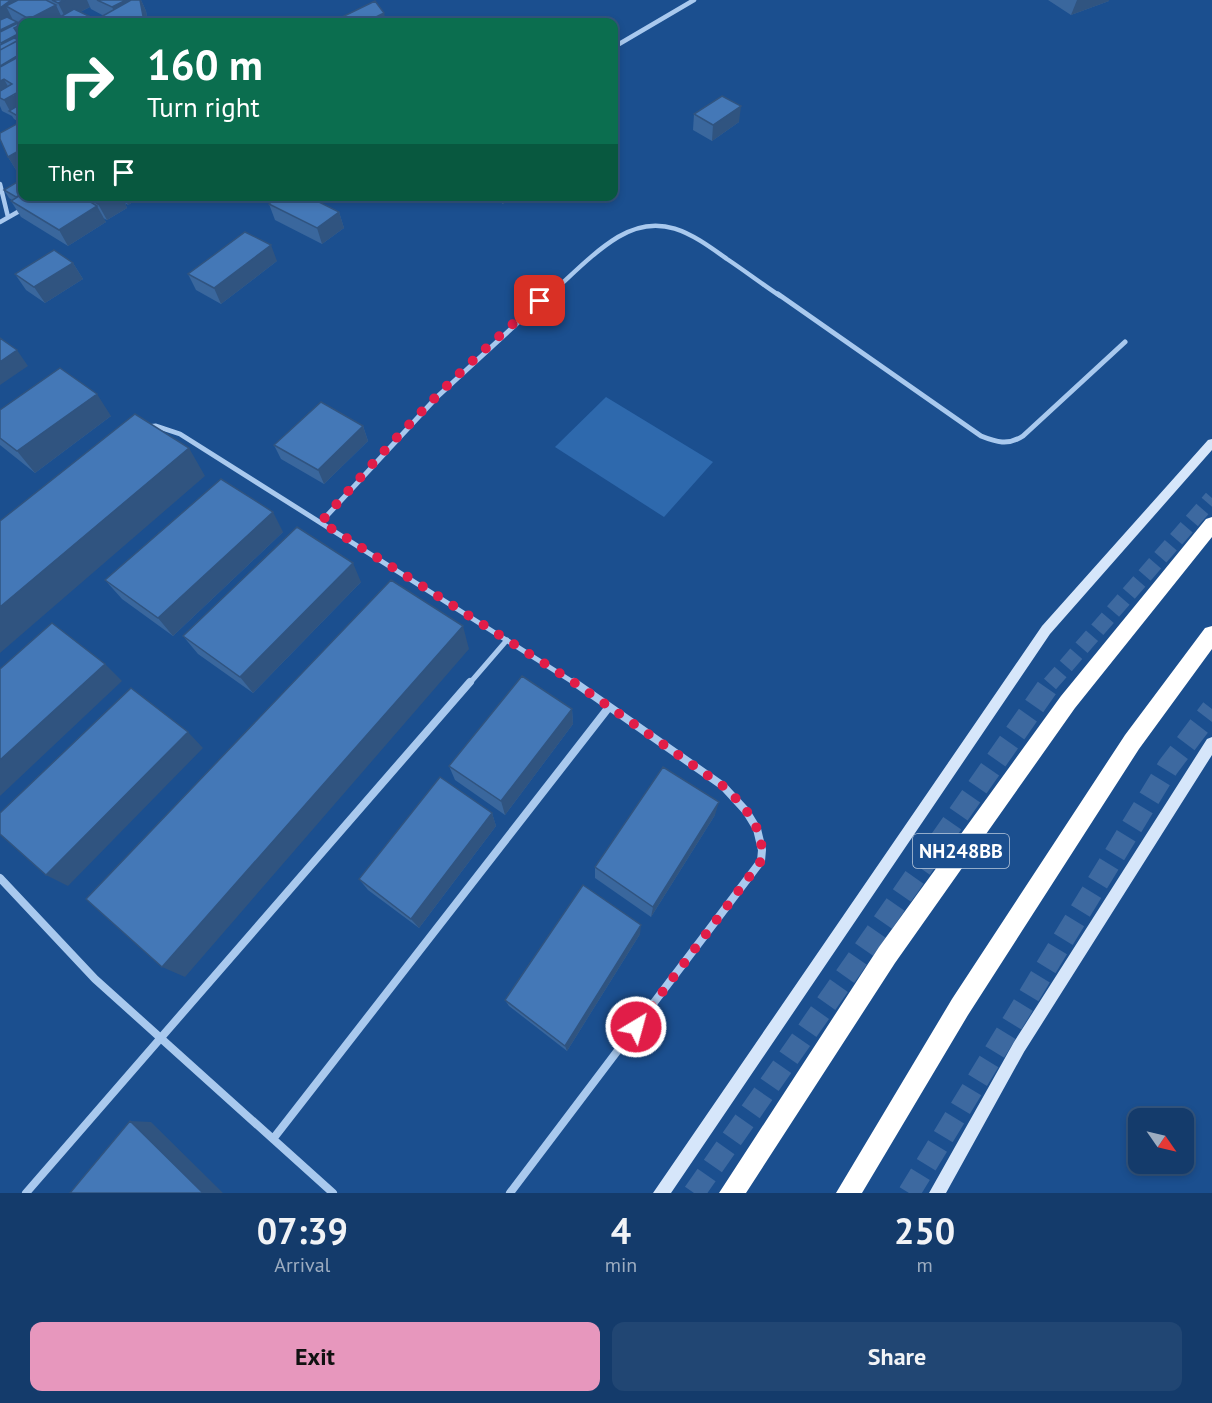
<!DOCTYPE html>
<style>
:root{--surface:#143b6b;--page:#214673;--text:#f1f3f6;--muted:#9dadc1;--line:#33557e;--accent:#e797bd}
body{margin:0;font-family:"PT Sans",sans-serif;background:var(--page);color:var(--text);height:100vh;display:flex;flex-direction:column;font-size:22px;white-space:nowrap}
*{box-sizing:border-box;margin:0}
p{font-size:20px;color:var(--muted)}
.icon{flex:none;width:33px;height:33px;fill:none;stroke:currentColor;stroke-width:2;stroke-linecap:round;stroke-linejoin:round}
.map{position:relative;height:1193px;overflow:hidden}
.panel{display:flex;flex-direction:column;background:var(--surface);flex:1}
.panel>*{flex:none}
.banner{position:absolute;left:18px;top:18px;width:600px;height:183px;border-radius:12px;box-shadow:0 3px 9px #0003,0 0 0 2px var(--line);background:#0b6e4f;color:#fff;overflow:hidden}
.needle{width:39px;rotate:124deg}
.controls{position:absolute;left:1128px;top:1108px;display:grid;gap:12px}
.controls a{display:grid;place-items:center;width:66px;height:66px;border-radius:12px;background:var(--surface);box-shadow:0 3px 9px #0003,0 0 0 2px var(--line);font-size:30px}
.pin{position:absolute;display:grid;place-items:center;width:51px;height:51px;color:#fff;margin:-26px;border-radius:12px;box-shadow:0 3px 9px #0006}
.me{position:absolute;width:66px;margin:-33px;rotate:37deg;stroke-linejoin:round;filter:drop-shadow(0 0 4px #0008)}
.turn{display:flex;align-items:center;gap:21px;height:126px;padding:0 30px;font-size:27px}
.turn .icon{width:78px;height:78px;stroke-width:2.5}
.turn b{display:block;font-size:42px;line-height:51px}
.then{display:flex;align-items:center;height:57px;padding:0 30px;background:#0003;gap:12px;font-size:22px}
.eta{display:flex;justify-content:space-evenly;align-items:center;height:102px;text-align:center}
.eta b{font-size:36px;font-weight:700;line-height:42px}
.primary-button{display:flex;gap:12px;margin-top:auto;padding:12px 30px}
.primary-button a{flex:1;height:69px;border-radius:12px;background:var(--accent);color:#111;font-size:24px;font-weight:700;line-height:69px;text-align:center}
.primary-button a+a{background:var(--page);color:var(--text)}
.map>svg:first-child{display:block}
.green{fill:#2e69ad}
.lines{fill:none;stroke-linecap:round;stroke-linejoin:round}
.highway-tunnel-far1{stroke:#3d69a0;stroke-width:16;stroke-dasharray:16 8;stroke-linecap:butt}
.highway-tunnel{stroke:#3d69a0;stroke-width:22;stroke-dasharray:22 11;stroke-linecap:butt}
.street-far2{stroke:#a9c9ee;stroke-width:4.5}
.street-far1{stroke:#a9c9ee;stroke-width:5}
.street{stroke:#a9c9ee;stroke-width:8}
.secondary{fill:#d6e6fa;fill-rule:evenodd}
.highway{fill:#fff;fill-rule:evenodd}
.wall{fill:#3a679d;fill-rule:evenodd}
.shaded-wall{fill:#305480}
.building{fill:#4478b7;stroke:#305480;stroke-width:1.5}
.route{stroke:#e11d48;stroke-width:10;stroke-dasharray:0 18}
.labels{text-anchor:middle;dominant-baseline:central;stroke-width:6;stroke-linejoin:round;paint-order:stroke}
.shield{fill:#1b4f8f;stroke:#bbcadd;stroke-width:1.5}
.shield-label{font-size:20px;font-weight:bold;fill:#fff}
</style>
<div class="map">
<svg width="1212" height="1193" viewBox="0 0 1212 1193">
<rect width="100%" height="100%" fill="#1b4f8f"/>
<path class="green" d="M606,397L713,462L664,517L555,447Z"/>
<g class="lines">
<path class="highway-tunnel-far1" d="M1050,684L1212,498"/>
<path class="highway-tunnel" d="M694,1193L1051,682
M909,1193L1168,767L1212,709"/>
<path class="street-far2" d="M614,47L694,0
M0,184L8,217
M0,222L23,209
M548,296C571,276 592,253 618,237C661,211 692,234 727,259C745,271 762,284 780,296"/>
<path class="street-far1" d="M778,294L981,436C996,442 1008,446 1023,436L1125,342
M146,427L156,426L180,434L576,684
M321,522L437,397L549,294
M469,684L507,640"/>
<path class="street" d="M0,878L95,979L333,1193
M273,1139L609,707
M26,1193L470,682
M510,1193L761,861L762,850L757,829L746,811L723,786L574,682"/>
<path class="secondary" d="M1212,439V450L1050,634L671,1193H653L1042,626L1208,440Z
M1212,737V755L1024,1052L946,1193H929L1014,1042L1207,739Z"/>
<path class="highway" d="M1212,517V537L1075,708L895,963L746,1193H719L879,947L1061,696L1206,519Z
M1212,626V649L1139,749L968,1015L862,1193H836L952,999L1125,735L1205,628Z"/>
</g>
<path class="wall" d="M0,0H141L146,11L148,22H22V171L18,173L8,157L19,122L14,119L12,116L2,111L0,106ZM90,7L91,9L104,16L97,20L80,12Z
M1048,0H1109V1L1071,15Z
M340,18L386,22H341Z
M694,114L739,122L712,141L693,130Z
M4,190L22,196H143L128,205L125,203L127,208L107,220L103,218L106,222L68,246L21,217L11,201L12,200L9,198Z
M492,196H515L503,204Z
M269,204L339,212L344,228L322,244L275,220Z
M277,261L221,304L196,290L188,274Z
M73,263L83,279L45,303L26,290L15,274Z
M0,410L111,416L35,473L0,445Z
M363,426L368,441L324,484L281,459L274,445Z
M283,532L173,636L122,599L105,580Z
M361,582L253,693L198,654L183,636Z
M572,709L573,724L505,815L455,780L449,766Z
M492,813L496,826L419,928L368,890L359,879Z
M715,815L651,917L595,878V867Z
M640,934L567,1051L509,1006L505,1000Z"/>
<path class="shaded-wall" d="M11,0H23L6,6L13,20L0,24V8Z
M65,0H87L90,7L66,19L58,3Z
M126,0H137L119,22L112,7Z
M140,0H141L146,11L148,22H131Z
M1077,0H1109V1L1071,15Z
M56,5L62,18L60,17L63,22H31L29,19Z
M384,13L386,22H366Z
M17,22L21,30L14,28L0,41V30Z
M18,34L22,42L5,51L1,43Z
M22,44V74L4,79L13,96L22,90V111H10L4,100L0,98V57Z
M741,106L739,122L712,141L713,125Z
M22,149V171L18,173L8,157Z
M111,196H122L127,208L107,220L98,204Z
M124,196H143L128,205Z
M502,196H515L503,204Z
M97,206L106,222L68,246L59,230Z
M339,212L344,228L322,244L317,228Z
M271,245L277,261L221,304L214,288Z
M73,263L83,279L45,303L34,287Z
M17,350L28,366L0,385V362Z
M97,394L111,416L35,473L17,451Z
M363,426L368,441L324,484L318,470Z
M189,448L205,476L0,653V607Z
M273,512L283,532L173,636L158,618Z
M353,563L361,582L253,693L240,677Z
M463,626L469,649L185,977L162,967Z
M105,664L122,681L0,796V760Z
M572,709L573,724L505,815L501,801Z
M188,732L203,748L68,886L46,875Z
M719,802L715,815L651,917L653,907Z
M492,813L496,826L419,928L411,919Z
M641,925L640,934L567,1051L565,1046Z
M130,1121L151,1122L223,1193H203Z"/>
<path class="building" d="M0,0H11L0,8Z
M18,0H46L56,5L29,19L6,6Z
M52,0H65L58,3Z
M97,0H126L112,7Z
M131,0H140L143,16L131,22H92Z
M375,1L384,13L366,22H348L340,18Z
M74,9L97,20L92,22H72L60,17Z
M7,17L17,22L0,30V20Z
M35,18L44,22H26Z
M20,22L22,24L14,28L18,34L1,43L0,42V32Z
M22,24V33L14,28Z
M14,38L19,40L0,50V45Z
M22,38V53L0,66V50Z
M20,56L22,58V90L4,100L0,98V91L12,84L4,79L0,81V67Z
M722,96L741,106L713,125L694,114Z
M22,103V118H21L9,111Z
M22,121V149L8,157L0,139V133Z
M22,179V194L16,197L4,190Z
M22,194V196H81L97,206L59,230L11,201Z
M86,196H111L98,204Z
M279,196H307L339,212L317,228L269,204Z
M245,232L271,245L214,288L188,274Z
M54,250L73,263L34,287L15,274Z
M0,338L17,350L0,362Z
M60,368L97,394L17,451L0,438V410Z
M321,402L363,426L318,470L274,445Z
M135,414L189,448L0,607V521Z
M221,479L273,512L158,618L105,580Z
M297,527L353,563L240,677L183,636Z
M391,580L463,626L162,967L86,899Z
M52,623L105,664L0,760V669Z
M522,676L572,709L501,801L449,766Z
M131,688L188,732L46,875L0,834V813Z
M663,767L719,802L653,907L595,867Z
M440,777L492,813L411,919L359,879Z
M583,885L641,925L565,1046L505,1000Z
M130,1121L203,1193H70Z"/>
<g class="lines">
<path class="route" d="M540,301C460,367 389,444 321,522L572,681L723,786C745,806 766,830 761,861L636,1027"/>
</g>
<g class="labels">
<rect class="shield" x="913" y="834" width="96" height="34" rx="4.5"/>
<g class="shield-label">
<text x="961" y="851">NH248BB</text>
</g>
</g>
</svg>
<div class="controls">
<a><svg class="needle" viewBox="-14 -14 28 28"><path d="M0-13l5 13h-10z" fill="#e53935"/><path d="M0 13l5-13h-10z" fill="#9dadc1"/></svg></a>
</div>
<div class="pin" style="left:540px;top:301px;background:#d93025"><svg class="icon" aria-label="arrive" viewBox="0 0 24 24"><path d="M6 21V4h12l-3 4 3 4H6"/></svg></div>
<svg class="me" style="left:636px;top:1027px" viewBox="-20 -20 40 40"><circle r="17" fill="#e11d48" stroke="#fff" stroke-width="3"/><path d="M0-11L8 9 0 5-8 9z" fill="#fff"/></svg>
<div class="banner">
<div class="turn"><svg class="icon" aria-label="right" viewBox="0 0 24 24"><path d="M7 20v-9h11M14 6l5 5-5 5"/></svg><div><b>160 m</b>Turn right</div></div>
<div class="then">Then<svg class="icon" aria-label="arrive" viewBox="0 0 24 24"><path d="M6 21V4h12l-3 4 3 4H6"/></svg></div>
</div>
</div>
<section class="panel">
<div class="eta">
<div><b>07:39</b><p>Arrival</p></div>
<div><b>4</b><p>min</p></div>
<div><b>250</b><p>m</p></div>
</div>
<div class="primary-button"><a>Exit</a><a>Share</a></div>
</section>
